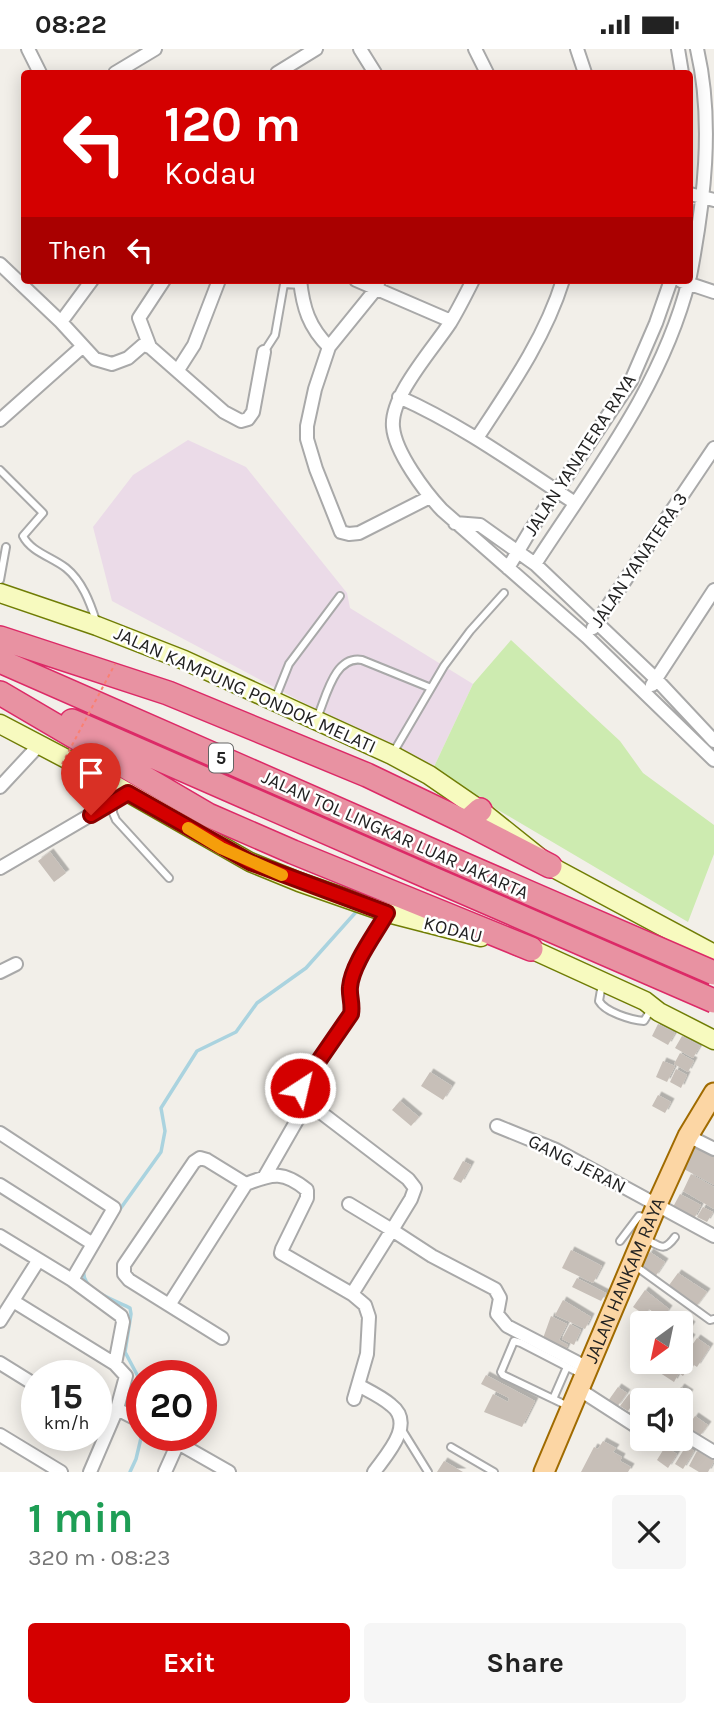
<!DOCTYPE html>
<meta charset="utf-8">
<style>
:root{--surface:#fff;--page:#f6f6f6;--text:#222;--muted:#767676;--accent:#d40000}
body{margin:0;font-family:Karla,sans-serif;background:var(--page);color:var(--text);height:100vh;display:flex;flex-direction:column;font-size:26px;white-space:nowrap}
*{box-sizing:border-box;margin:0}
p{font-size:23px;color:var(--muted)}
.icon{flex:none;width:38px;height:38px;fill:none;stroke:currentColor;stroke-width:2;stroke-linecap:round;stroke-linejoin:round}
.map{position:relative;height:1423px;overflow:hidden}
.panel{display:flex;flex-direction:column;background:var(--surface);flex:1}
.panel>*{flex:none}
.banner{position:absolute;left:21px;top:21px;width:672px;height:214px;border-radius:7px;box-shadow:0 4px 18px #0003;background:#d40000;color:#fff;overflow:hidden}
.needle{width:46px;rotate:213deg}
.fabs{position:absolute;left:630px;top:1262px;display:grid;gap:14px}
.fabs a{display:grid;place-items:center;width:63px;height:63px;border-radius:7px;background:var(--surface);box-shadow:0 4px 18px #0003;font-size:35px}
.speed{position:absolute;left:21px;top:1311px;display:flex;gap:14px;font-size:35px;font-weight:700;text-align:center}
.speed>*{display:grid;place-content:center;width:91px;height:91px;border-radius:50%;background:var(--surface);box-shadow:0 4px 18px #0003;line-height:1}
.speed small{font-size:18px;font-weight:400}
.speed .limit{border:10px solid #d22;background:#fff;color:#111}
.pin{position:absolute;display:grid;place-items:center;width:60px;height:60px;color:#fff;margin:-72px -30px;border-radius:50% 50% 50% 0;rotate:-45deg;box-shadow:0 0 7px #0007}
.pin .icon{rotate:45deg}
.me{position:absolute;width:77px;margin:-38px;rotate:35deg;stroke-linejoin:round;filter:drop-shadow(0 0 5px #0008)}
.turn{display:flex;align-items:center;gap:24px;height:147px;padding:0 28px;font-size:32px}
.turn .icon{width:91px;height:91px;stroke-width:2.5}
.turn b{display:block;font-size:49px;line-height:60px}
.then{display:flex;align-items:center;height:66px;padding:0 28px;background:#0003;gap:14px;font-size:26px}
.round{display:grid;place-items:center;flex:none;width:74px;height:74px;border-radius:7px;background:var(--page)}
.head{display:flex;align-items:center;justify-content:space-between;height:119px;padding:0 28px}
h1{font-size:42px;font-weight:700;line-height:52px;color:#1e9e55}
.cta{display:flex;gap:14px;margin-top:auto;padding:14px 28px}
.cta a{flex:1;height:80px;border-radius:7px;background:var(--accent);color:#fff;font-size:28px;font-weight:700;line-height:80px;text-align:center}
.cta a+a{background:var(--page);color:var(--text)}
.status{display:flex;justify-content:space-between;align-items:center;height:49px;padding:0 35px;background:var(--surface);direction:ltr}
.status svg{height:19px;fill:currentColor}
.map>svg:first-child{display:block}
.industrial{fill:#ebdbe8}
.grass{fill:#cdebb0}
.lines{fill:none;stroke-linecap:round;stroke-linejoin:round}
.stream{stroke:#aad3df;stroke-width:3.5}
.building{fill:#c7bfb8;filter:url(#shadow)}
.lane-casing{stroke:#a9a9a9;stroke-width:10}
.street-casing{stroke:#a9a9a9;stroke-width:16}
.secondary-casing{stroke:#707d05;stroke-width:21}
.primary-casing{stroke:#a06b00;stroke-width:23}
.highway-casing{stroke:#dc2a67;stroke-width:26}
.lane{stroke:#fff;stroke-width:6}
.street{stroke:#fff;stroke-width:12}
.secondary{stroke:#f7fabf;stroke-width:18}
.primary{stroke:#fcd6a4;stroke-width:19}
.highway{stroke:#e892a2;stroke-width:23}
.highway-bridge-casing{stroke:#dc2a67;stroke-width:26;stroke-linecap:butt}
.path-bridge{stroke:#fa8072;stroke-width:2;stroke-dasharray:3.5 3.5;stroke-linecap:butt}
.highway-bridge{stroke:#e892a2;stroke-width:23}
.route-casing{stroke:#8a0000;stroke-width:18}
.route{stroke:#d40000;stroke-width:12}
.slow{stroke:#f59e0b;stroke-width:12}
.labels{text-anchor:middle;dominant-baseline:central;stroke-width:5;stroke-linejoin:round;paint-order:stroke}
.shield{fill:#fff;stroke:#646464;stroke-width:2}
.shield-label{font-size:18px;font-weight:bold;fill:#222}
.street-label{font-size:19px;fill:#222;stroke:#fff}
</style>
<div class="status"><b>08:22</b><svg viewBox="0 0 49 12"><path d="M0 12V9h3v3zM5 12V6h3v6zM10 12V3h3v9zM15 12V0h3v12zM26 1h20v11H26zM47 4h2v5h-2z"/></svg></div>
<div class="map">
<svg width="714" height="1423" viewBox="0 0 714 1423">
<defs>
<filter id="shadow"><feDropShadow dx="3.5" dy="-3.5" stdDeviation="0" flood-color="#0004"/></filter>
</defs>
<rect width="100%" height="100%" fill="#f2efe9"/>
<path class="industrial" d="M188,391L246,418L347,544L350,559L473,635L432,722L112,552L93,478L133,426Z"/>
<path class="grass" d="M511,591L620,692L643,724L714,776V805L688,873L432,722L473,635Z"/>
<g class="lines">
<path class="stream" d="M118,1163L161,1103L165,1082L161,1059L197,1002L236,983L257,954L306,919L356,863
M84,1221C80,1241 115,1251 130,1259L131,1265L125,1303L142,1335L139,1351L142,1357
M130,1423L136,1410L142,1385"/>
</g>
<path class="building" d="M50,803L66,824L54,833L38,812Z
M658,975L675,984L668,996L652,987Z
M682,987L700,997L693,1009L675,999Z
M680,1004L694,1012L688,1023L674,1015Z
M663,1012L675,1017L667,1033L656,1028Z
M676,1020L687,1026L681,1039L670,1033Z
M430,1023L452,1037L443,1051L421,1037Z
M658,1046L671,1053L665,1064L652,1057Z
M400,1052L419,1068L411,1077L392,1061Z
M692,1094L714,1105V1136L680,1118Z
M463,1112L471,1116L461,1134L453,1130Z
M691,1125L714,1138V1160L683,1142Z
M680,1145L701,1156L694,1170L673,1158Z
M703,1158L713,1163L707,1173L697,1168Z
M571,1201L602,1217L593,1234L562,1219Z
M650,1203L665,1213L655,1228L640,1217Z
M678,1224L707,1243L695,1259L667,1239Z
M577,1229L606,1244L601,1252L572,1238Z
M645,1241L669,1260L662,1270L649,1260L645,1266L633,1258Z
M563,1251L591,1268L585,1280L555,1266Z
M551,1267L567,1275L559,1291L568,1296L564,1304L542,1292Z
M683,1270L692,1276L686,1285L692,1289L681,1305V1285L683,1282L681,1273Z
M570,1275L581,1281L574,1296L562,1290Z
M697,1289L710,1298L697,1318L694,1316L692,1320L688,1317L690,1313L683,1309Z
M681,1311L684,1313L681,1318L686,1322L683,1327L679,1324L674,1333L654,1320L657,1316L652,1312Z
M486,1326L535,1352L522,1378L484,1363L493,1345L508,1353L509,1349L481,1335Z
M618,1338L627,1344L617,1358L608,1352Z
M681,1338L690,1344L681,1357V1351H672Z
M629,1345L636,1350L628,1362L620,1357Z
M639,1350L642,1352V1377L627,1367Z
M695,1367L708,1376L699,1388L686,1380Z
M686,1388L676,1402L658,1390H681Z
M603,1392L616,1399L613,1403L622,1408L620,1412L631,1418L628,1423H581L594,1398L598,1400Z
M686,1397L694,1402L683,1420L675,1415Z
M665,1398L677,1405L668,1419L657,1411Z
M697,1402L714,1412L708,1423H699L689,1417Z
M444,1412L463,1423H437Z"/>
<g class="lines">
<defs>
<path id="lane" d="M264,303L275,286L284,235L301,236
M0,421L43,464L23,487C31,503 52,508 66,519C82,532 90,553 96,572
M0,531L6,498
M275,650L289,615L340,547
M317,669C326,649 334,606 362,611L431,639
M393,704L444,617L470,582L504,544
M113,754V764L116,771L169,829
M602,935L599,952C605,963 631,971 644,972L652,959
M300,1039L351,965C353,955 348,947 350,937C353,916 374,887 386,867
M646,1190C661,1198 664,1203 675,1188
M620,1192L639,1167L648,1169
M634,1216L710,1271L714,1270
M553,1350L567,1318
M570,1358L503,1326L501,1323L514,1292L521,1294L583,1326
M402,1381L428,1423
M451,1398L494,1423"/>
<path id="street" d="M28,0L40,24
M360,0L375,24
M475,0L487,24
M577,0L585,24
M678,0L682,24
M115,24L155,0
M277,24L316,0
M690,145L714,151
M0,215L61,273L95,310L112,315L128,309L143,296L150,298L224,363L241,372L248,370L253,363L264,303
M690,227C704,154 714,73 697,0
M300,231C303,259 309,278 329,298
M356,231L451,272
M379,231L376,240L329,298L315,340L307,377V390L316,420L341,483L349,485L359,484L430,448
M473,231C466,245 458,261 450,274C433,300 390,347 393,378C395,403 425,443 442,461L587,588L714,711
M681,232L714,243
M61,273L92,231
M150,298L139,269L164,231
M178,321L194,296L219,231
M399,348C462,376 517,416 575,454
M0,371L82,298
M477,389C510,339 545,289 563,231
M455,474L480,476L535,515L656,630L714,692
M535,515C594,424 662,338 689,231
M508,519L530,482L631,332L656,274L671,231
M593,579L714,399
M652,636L714,541
M0,738L40,695
M0,819L128,744
M0,923L16,915
M497,1077L556,1101L714,1187
M0,1084L114,1159L72,1231
M688,1087L714,1100
M265,1127L300,1066L311,1060L319,1062L408,1130L415,1139L411,1150L392,1181L432,1207L495,1240L500,1249L497,1265L507,1277L588,1319
M246,1135L207,1111L200,1109L194,1113L124,1216V1225L129,1231L169,1256L246,1135C273,1124 284,1122 307,1141V1149L282,1200L281,1204L352,1245L365,1256L369,1268L367,1305L354,1350
M0,1136L93,1195
M349,1155L392,1181L352,1245
M0,1187L72,1231L121,1267L123,1273L115,1315
M13,1252L115,1315L126,1327L117,1360L90,1423
M169,1256L222,1289
M0,1272L38,1212
M0,1314L37,1337
M358,1336C369,1342 382,1348 391,1356C416,1375 386,1406 374,1423
M580,1341L642,1381
M117,1360L142,1373
M681,1383L714,1403
M0,1386L61,1423
M164,1386L229,1423
M165,1423L178,1394"/>
<path id="secondary" d="M0,544L97,577L184,611L392,706L429,726L480,761L550,817L714,905
M0,675L99,727L250,813L299,833L388,864L481,888
M518,897L531,900L645,952L659,963L714,991"/>
<g id="primary">
<path id="s1" d="M544,1423L658,1153L688,1087L714,1044"/>
</g>
<path id="highway" d="M0,589L168,644L367,726L463,772L469,771L480,761
M0,612L442,806
M0,644L208,766L293,803L531,900
M72,672L431,829
M463,772L550,817"/>
</defs>
<use href="#lane" class="lane-casing"/>
<use href="#street" class="street-casing"/>
<use href="#secondary" class="secondary-casing"/>
<use href="#primary" class="primary-casing"/>
<use href="#highway" class="highway-casing"/>
<use href="#lane" class="lane"/>
<use href="#street" class="street"/>
<use href="#secondary" class="secondary"/>
<use href="#primary" class="primary"/>
<use href="#highway" class="highway"/>
<defs>
<path id="highway-bridge" d="M442,806L714,924
M431,829L714,952"/>
</defs>
<use href="#highway-bridge" class="highway-bridge-casing"/>
<path class="path-bridge" d="M62,715L115,615"/>
<use href="#highway-bridge" class="highway-bridge"/>
</g>
<g class="lines">
<defs>
<path id="route" d="M91,766L128,744L250,813L387,864C376,884 352,915 350,938C349,947 353,955 351,965L300,1039"/>
</defs>
<use href="#route" class="route-casing"/>
<use href="#route" class="route"/>
<path class="slow" d="M188,779L221,799L282,826"/>
</g>
<g class="labels">
<rect class="shield" x="209" y="694.5" width="24" height="29" rx="5"/>
<g class="shield-label">
<text x="221" y="709">5</text>
</g>
<g class="street-label">
<text transform="translate(580 406) rotate(-57)">JALAN YANATERA RAYA</text>
<text transform="translate(639 511) rotate(-56)">JALAN YANATERA 3</text>
<text transform="translate(245 641) rotate(24)">JALAN KAMPUNG PONDOK MELATI</text>
<text transform="translate(395 786) rotate(24)">JALAN TOL LINGKAR LUAR JAKARTA</text>
<text transform="translate(453 881) rotate(14)">KODAU</text>
<text transform="translate(577 1115) rotate(27)">GANG JERAN</text>
<text stroke="none"><textPath href="#s1" startOffset="208">JALAN HANKAM RAYA</textPath></text>
</g>
</g>
</svg>
<div class="fabs">
<a><svg class="needle" viewBox="-14 -14 28 28"><path d="M0-13l5 13h-10z" fill="#e53935"/><path d="M0 13l5-13h-10z" fill="#767676"/></svg></a>
<a><svg class="icon" aria-label="sound" viewBox="0 0 24 24"><path d="M4 9h4l5-4v14l-5-4H4zM17 9q2 3 0 6"/></svg></a>
</div>
<div class="speed"><div>15<small>km/h</small></div><div class="limit">20</div></div>
<div class="pin" style="left:91px;top:766px;background:#d93025"><svg class="icon" aria-label="arrive" viewBox="0 0 24 24"><path d="M6 21V4h12l-3 4 3 4H6"/></svg></div>
<svg class="me" style="left:300px;top:1039px" viewBox="-20 -20 40 40"><circle r="17" fill="#d40000" stroke="#fff" stroke-width="3"/><path d="M0-11L8 9 0 5-8 9z" fill="#fff"/></svg>
<div class="banner">
<div class="turn"><svg class="icon" aria-label="left" viewBox="0 0 24 24"><path d="M17 20v-9H6M10 6l-5 5 5 5"/></svg><div><b>120 m</b>Kodau</div></div>
<div class="then">Then<svg class="icon" aria-label="left" viewBox="0 0 24 24"><path d="M17 20v-9H6M10 6l-5 5 5 5"/></svg></div>
</div>
</div>
<section class="panel">
<div class="head"><div><h1>1 min</h1><p>320 m · 08:23</p></div><a class="round"><svg class="icon" aria-label="close" viewBox="0 0 24 24"><path d="M6 6l12 12M18 6L6 18"/></svg></a></div>
<div class="cta"><a>Exit</a><a>Share</a></div>
</section>
